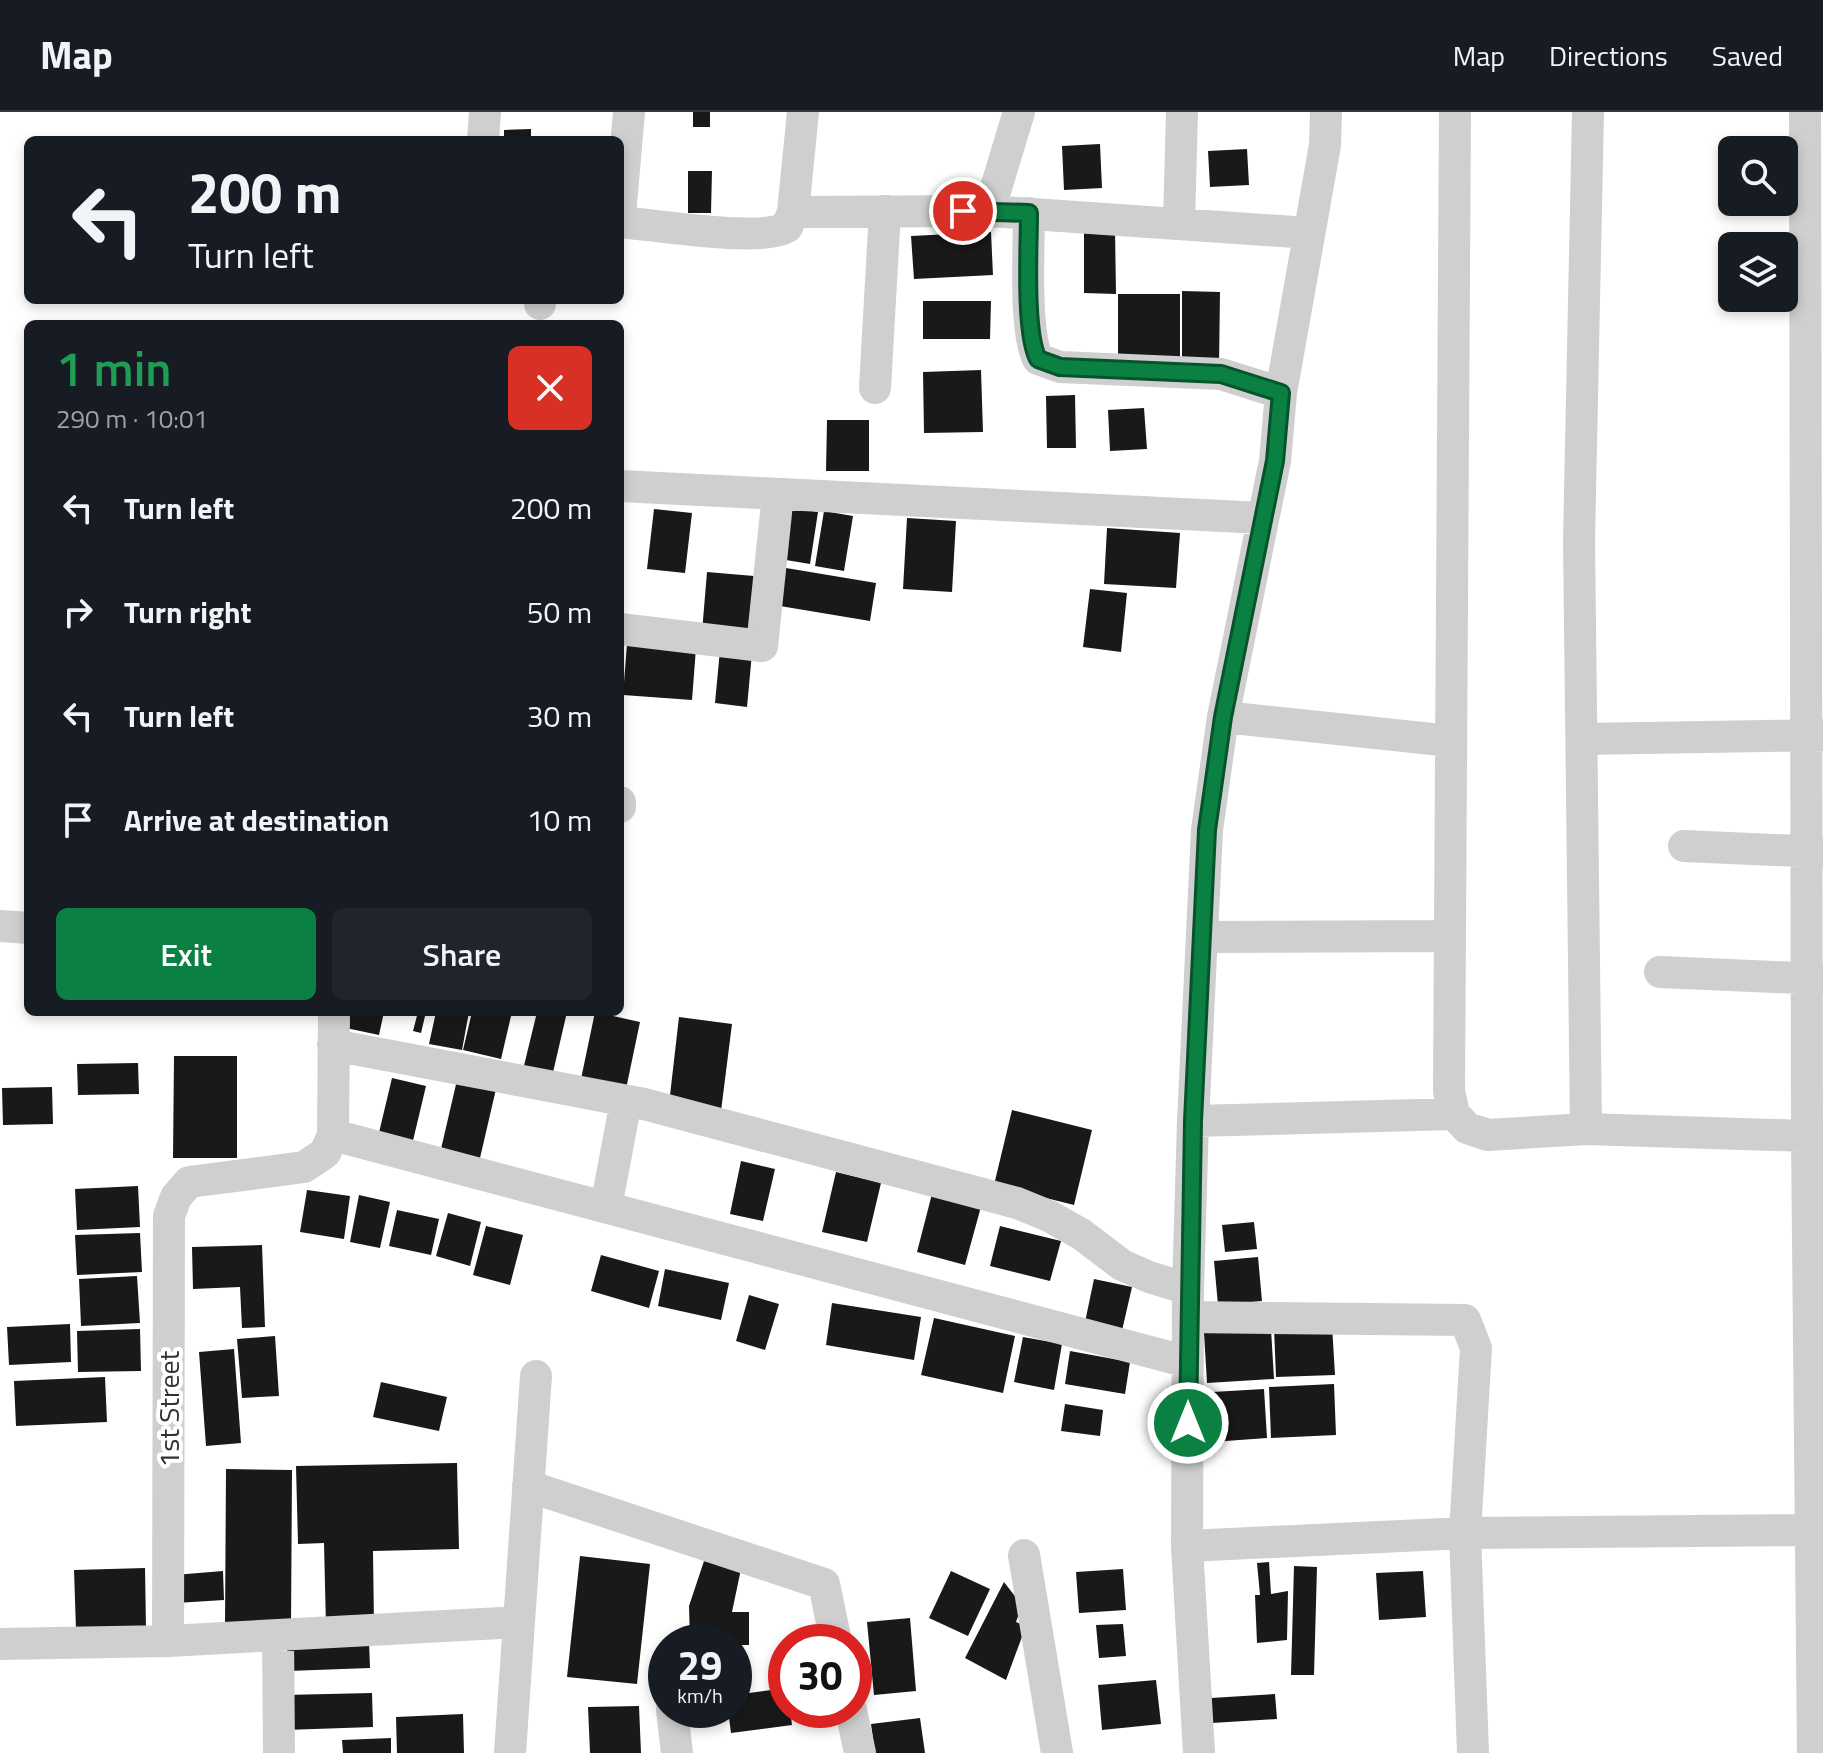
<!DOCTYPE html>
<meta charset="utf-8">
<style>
:root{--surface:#171b24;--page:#20242c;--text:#f1f3f6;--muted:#9ea1a6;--line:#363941;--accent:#0b8043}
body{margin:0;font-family:"Titillium Web",sans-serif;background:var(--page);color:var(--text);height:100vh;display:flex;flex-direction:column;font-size:30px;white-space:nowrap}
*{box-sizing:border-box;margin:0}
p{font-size:26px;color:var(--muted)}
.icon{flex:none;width:44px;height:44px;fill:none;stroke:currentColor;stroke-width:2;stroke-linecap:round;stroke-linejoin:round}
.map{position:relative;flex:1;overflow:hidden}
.panel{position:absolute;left:24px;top:208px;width:600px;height:696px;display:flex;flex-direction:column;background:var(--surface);border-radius:12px;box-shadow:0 4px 12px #0003}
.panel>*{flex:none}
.banner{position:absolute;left:24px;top:24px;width:600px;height:168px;border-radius:12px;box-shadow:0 4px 12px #0003;background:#171b24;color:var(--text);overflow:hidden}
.tools{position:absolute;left:1718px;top:24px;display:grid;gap:16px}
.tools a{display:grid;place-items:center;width:80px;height:80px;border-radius:12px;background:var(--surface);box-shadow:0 4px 12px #0003;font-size:40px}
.speed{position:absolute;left:648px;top:1512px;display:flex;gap:16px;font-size:40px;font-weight:700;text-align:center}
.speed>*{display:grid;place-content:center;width:104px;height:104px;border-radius:50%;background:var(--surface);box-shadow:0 4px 12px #0003;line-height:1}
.speed small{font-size:20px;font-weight:400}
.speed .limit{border:12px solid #d22;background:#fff;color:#111}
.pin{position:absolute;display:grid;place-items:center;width:68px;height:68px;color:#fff;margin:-34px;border:4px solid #fff;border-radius:50%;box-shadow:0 2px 8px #0007}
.me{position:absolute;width:88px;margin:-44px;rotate:0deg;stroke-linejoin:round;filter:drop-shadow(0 0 6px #0008)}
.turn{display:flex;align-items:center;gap:28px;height:168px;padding:0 32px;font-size:36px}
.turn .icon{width:104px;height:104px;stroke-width:2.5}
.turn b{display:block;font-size:56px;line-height:68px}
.round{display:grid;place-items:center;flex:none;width:84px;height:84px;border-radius:12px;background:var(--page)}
.summary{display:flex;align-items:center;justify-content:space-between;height:136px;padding:0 32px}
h1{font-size:48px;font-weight:600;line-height:60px;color:#1e9e55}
.primary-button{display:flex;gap:16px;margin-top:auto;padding:16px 32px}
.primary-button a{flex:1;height:92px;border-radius:12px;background:var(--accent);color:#fff;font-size:32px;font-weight:600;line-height:92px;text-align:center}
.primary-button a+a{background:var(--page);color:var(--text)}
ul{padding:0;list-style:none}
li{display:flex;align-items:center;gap:24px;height:104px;padding:0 32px}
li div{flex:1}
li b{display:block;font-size:30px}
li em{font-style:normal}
header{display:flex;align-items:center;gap:48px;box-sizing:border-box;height:112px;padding:0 40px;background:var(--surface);border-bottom:2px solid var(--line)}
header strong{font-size:38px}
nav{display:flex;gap:44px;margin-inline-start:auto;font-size:28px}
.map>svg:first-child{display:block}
.building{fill:#191919}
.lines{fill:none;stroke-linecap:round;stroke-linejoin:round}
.minor{stroke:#cfcfcf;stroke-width:32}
.route-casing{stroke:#07532c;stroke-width:20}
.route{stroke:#0b8043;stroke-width:14}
.labels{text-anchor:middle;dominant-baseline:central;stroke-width:8;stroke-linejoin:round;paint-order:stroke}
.street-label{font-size:28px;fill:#323232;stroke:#fff}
</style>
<header>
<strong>Map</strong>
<nav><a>Map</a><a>Directions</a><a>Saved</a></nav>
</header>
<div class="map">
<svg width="1823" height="1641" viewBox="0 0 1823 1641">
<rect width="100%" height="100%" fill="#fff"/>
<path class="building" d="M693,0H710V15H693Z
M531,17V28H504V18Z
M1100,32L1102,76L1064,78L1062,34Z
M1247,37L1249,73L1210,75L1208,39Z
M688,59H712L711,101H688Z
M1084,117H1115L1116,182L1084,181Z
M991,120L993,163L914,167L911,124Z
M1182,179L1220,180L1219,254H1182Z
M1118,182H1180V252H1118Z
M923,189H991L990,227H923Z
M981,258L983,320L924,321L923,260Z
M1075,283L1076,336H1047L1046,284Z
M1144,296L1147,337L1110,339L1108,298Z
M827,308H869V359H826Z
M789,395L818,400L810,452L780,447Z
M654,397L692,401L685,461L647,457Z
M824,399L853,404L844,459L815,454Z
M907,406L956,409L952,480L903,477Z
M1107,416L1180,421L1176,476L1104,472Z
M780,455L876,471L870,509L774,493Z
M707,460L754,464L750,523L702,520Z
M1090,477L1127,481L1121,540L1083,535Z
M627,532L696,536L692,588L623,583Z
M720,538L752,541L747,595L715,591Z
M346,900H384L379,923L346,916Z
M418,900H426L421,921L413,919Z
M436,900H469L462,938L429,932Z
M472,900H512L501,947L463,938Z
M537,900H567L551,969L522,962Z
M595,900L640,910L626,977L581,967Z
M679,905L732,912L721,999L669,992Z
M174,944H237V1046H173Z
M138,951L139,982L78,983L77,952Z
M392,966L426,974L411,1037L377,1029Z
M457,968L496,977L480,1046L441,1037Z
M52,975L53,1012L3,1013L2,976Z
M1012,998L1092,1018L1074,1093L994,1073Z
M741,1049L775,1057L763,1109L730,1102Z
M836,1060L881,1071L867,1130L822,1120Z
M138,1074L140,1115L77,1118L75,1077Z
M307,1078L350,1084L344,1127L300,1120Z
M933,1078L982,1091L965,1153L917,1140Z
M359,1083L390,1090L380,1136L350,1130Z
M397,1098L439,1107L431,1143L389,1134Z
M448,1101L481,1110L470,1154L436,1144Z
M1254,1110L1257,1137L1225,1140L1222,1113Z
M486,1114L523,1123L510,1173L473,1163Z
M1000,1114L1061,1129L1050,1169L990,1154Z
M140,1121L142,1160L77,1163L75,1123Z
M262,1133L265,1215L242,1216L240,1175L193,1177L192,1135Z
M601,1143L659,1159L649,1196L591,1179Z
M1258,1145L1262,1189L1218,1193L1214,1149Z
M665,1157L729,1171L721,1208L658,1194Z
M137,1164L140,1211L81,1214L79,1167Z
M1094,1167L1132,1175L1121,1223L1084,1215Z
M749,1183L779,1192L765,1238L736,1229Z
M832,1191L921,1205L914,1248L826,1233Z
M934,1206L1015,1224L1003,1281L921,1263Z
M70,1212L71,1250L9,1253L7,1215Z
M1332,1213L1335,1263L1276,1265L1274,1216Z
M140,1217L141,1259L78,1260L77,1219Z
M1271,1217L1274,1267L1207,1271L1204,1221Z
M275,1224L279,1284L242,1286L237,1227Z
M1023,1225L1062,1232L1054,1278L1014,1270Z
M234,1237L241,1331L206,1334L199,1240Z
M1070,1239L1130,1250L1125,1282L1065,1272Z
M105,1265L107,1310L16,1314L14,1269Z
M381,1270L447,1285L439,1319L373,1305Z
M1334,1272L1336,1323L1271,1326L1269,1275Z
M1264,1277L1267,1326L1198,1331L1195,1281Z
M1065,1292L1103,1298L1100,1324L1061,1319Z
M457,1351L459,1437L373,1439L374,1514L326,1515L324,1431L298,1432L296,1354Z
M226,1357L292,1358L291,1515H225Z
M580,1444L650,1452L637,1572L567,1565Z
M704,1449L741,1457L732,1500H749V1533H734V1530H690L689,1494Z
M1269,1450L1271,1482L1288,1479L1287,1528L1257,1531L1255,1483H1260L1257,1451Z
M1294,1454L1317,1455L1314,1563H1291Z
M145,1456L146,1516L76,1518L74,1458Z
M1123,1457L1126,1498L1079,1501L1076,1460Z
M223,1459L224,1488L176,1491L174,1463Z
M951,1459L990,1477L968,1524L929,1506Z
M1423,1459L1426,1505L1379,1508L1376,1461Z
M1004,1470L1022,1493L1016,1510L1026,1514L1006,1568L965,1546Z
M910,1506L916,1579L874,1583L867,1510Z
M1123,1512L1126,1544L1099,1546L1096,1513Z
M369,1529L370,1556L288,1559L287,1532Z
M1156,1568L1161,1612L1102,1618L1098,1573Z
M786,1576V1598H790L792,1613L731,1621L728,1598H734V1583Z
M372,1581L373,1615L285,1618L284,1583Z
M1275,1582L1277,1607L1212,1611L1211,1586Z
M639,1594L641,1641H590L588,1595Z
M463,1602L464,1641H397L396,1605Z
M920,1606L925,1641H875L871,1612Z
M391,1626V1641H343L342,1628Z"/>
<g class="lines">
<path class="minor" d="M1455,0L1449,979L1454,1002L1467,1016L1488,1023L1586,1017L1807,1024
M1805,0L1807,1024L1813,1641
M483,28L485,0
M989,99L1019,0
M793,100L989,99L1309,121
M1029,101C1029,135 1024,220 1038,247L1060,255L1221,262L1281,281
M620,104L629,0
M620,110C656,113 760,131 787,115L793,100L803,0
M1179,111L1182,0
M540,192V188
M875,276L885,99
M620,374L1263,406
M620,517L762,534L778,382
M1223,605L1451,629
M1582,627L1823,623
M620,690V695
M1684,734L1823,740
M0,814L28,816
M1203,825L1450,824
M1660,860L1823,867
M333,933L644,992L1017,1091L1049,1104L1081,1122L1122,1153L1149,1165L1188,1177
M1193,1009L1454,1002
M1586,1017L1579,429L1588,0
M333,1023L1188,1250
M606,1095L626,989
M1188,1205L1465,1208L1476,1236L1465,1421L1473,1641
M528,1374L824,1472L836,1530
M1187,1434L1465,1421L1812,1418
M1024,1443L1057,1641
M519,1510L536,1264
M278,1523L279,1641
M168,1529L169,1104L176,1085L189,1070L304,1055L325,1041L333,1023L334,900
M0,1532L168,1529L519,1510L510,1641
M672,1598L677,1641
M851,1598L860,1641
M1199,1641L1187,1434L1188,1177L1193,1009L1207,718L1223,605L1275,349L1281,281L1325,33L1326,0"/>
</g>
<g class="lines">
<defs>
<path id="route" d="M963,99L1029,101C1029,135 1024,220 1038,247L1060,255L1221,262L1281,281L1275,349L1223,605L1207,718L1193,1009L1188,1311"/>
</defs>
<use href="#route" class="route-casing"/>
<use href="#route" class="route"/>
</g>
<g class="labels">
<g class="street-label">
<text transform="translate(168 1297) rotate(-90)">1st Street</text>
</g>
</g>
</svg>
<div class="tools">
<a><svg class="icon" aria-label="search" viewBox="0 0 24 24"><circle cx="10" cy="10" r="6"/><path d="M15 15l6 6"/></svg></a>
<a><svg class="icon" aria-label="layers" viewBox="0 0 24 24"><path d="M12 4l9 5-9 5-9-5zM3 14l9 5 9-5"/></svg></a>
</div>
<div class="speed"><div>29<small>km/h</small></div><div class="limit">30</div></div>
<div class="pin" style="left:963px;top:99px;background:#d93025"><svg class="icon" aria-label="arrive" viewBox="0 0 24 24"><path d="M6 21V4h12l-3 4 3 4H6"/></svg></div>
<svg class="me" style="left:1188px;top:1311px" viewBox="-20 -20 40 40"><circle r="17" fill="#0b8043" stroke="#fff" stroke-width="3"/><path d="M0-11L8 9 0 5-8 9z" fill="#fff"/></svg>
<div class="banner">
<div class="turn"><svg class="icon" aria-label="left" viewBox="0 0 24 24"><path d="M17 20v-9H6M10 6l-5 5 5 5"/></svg><div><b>200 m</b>Turn left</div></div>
</div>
<section class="panel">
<div class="summary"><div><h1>1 min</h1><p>290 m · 10:01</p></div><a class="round" style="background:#d93025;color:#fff"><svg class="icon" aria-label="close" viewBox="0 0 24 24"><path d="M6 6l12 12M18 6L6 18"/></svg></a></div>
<ul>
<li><svg class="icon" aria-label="left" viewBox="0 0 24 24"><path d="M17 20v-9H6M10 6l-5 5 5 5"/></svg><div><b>Turn left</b></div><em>200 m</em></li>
<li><svg class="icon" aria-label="right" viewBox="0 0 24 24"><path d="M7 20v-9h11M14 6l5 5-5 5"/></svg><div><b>Turn right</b></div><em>50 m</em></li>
<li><svg class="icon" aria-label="left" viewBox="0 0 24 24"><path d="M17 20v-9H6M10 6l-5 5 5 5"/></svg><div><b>Turn left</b></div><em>30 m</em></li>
<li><svg class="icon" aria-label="arrive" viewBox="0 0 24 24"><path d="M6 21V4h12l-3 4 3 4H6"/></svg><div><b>Arrive at destination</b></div><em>10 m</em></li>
</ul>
<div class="primary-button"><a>Exit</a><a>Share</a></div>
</section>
</div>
